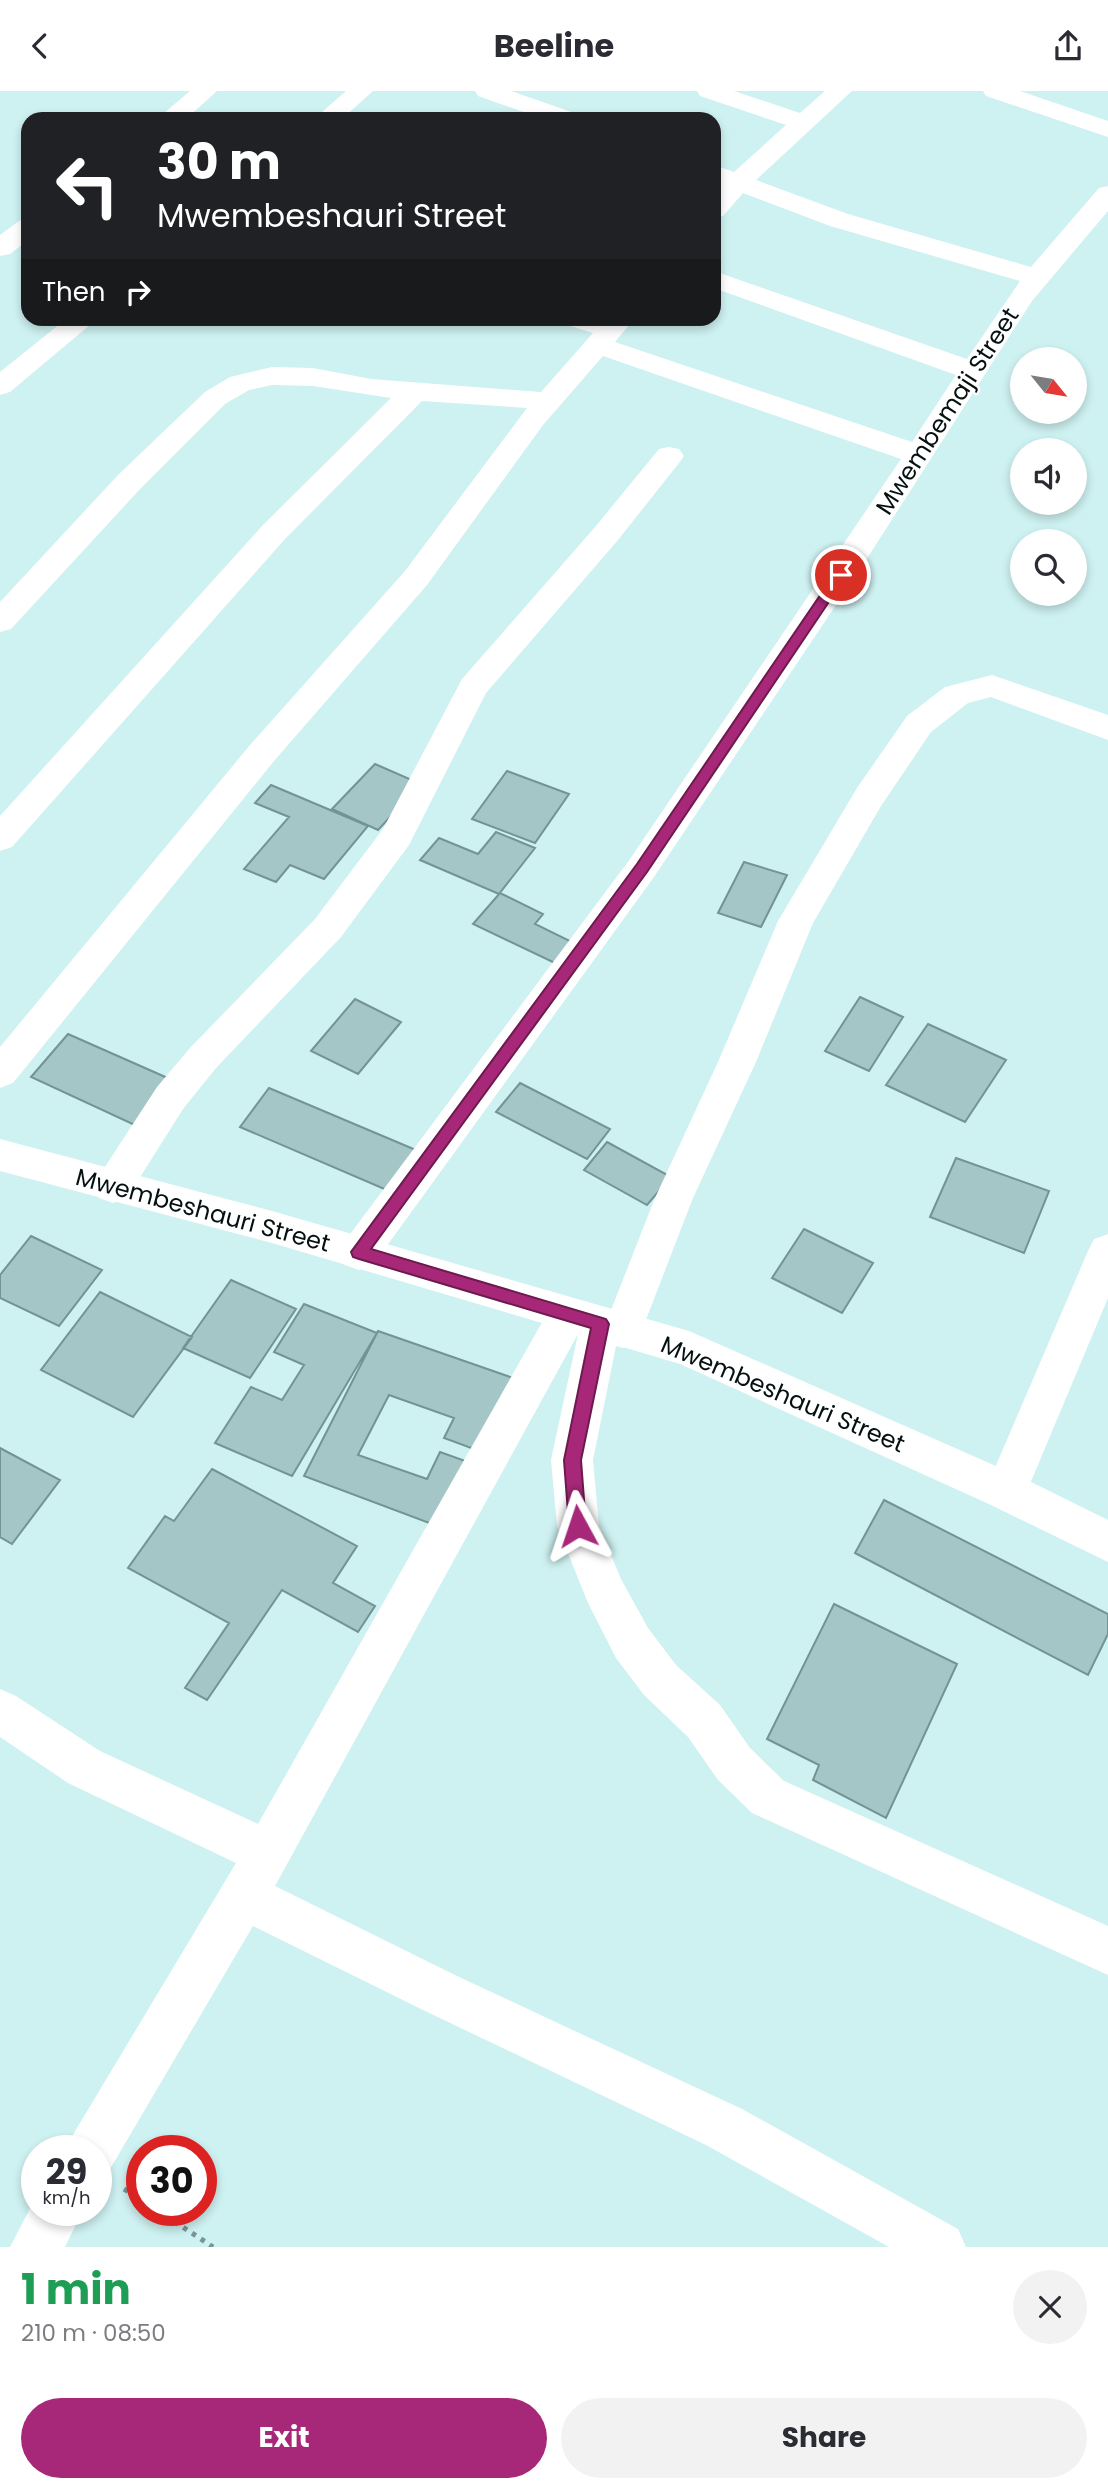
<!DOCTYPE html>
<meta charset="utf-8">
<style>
:root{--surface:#fff;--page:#f2f2f3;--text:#2b2b33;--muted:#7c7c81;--accent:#a72878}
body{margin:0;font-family:Poppins,sans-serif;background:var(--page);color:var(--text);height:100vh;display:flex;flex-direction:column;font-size:26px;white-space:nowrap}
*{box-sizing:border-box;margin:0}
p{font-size:23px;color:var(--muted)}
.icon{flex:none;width:38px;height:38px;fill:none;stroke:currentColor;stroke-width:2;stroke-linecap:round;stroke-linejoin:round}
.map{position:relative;height:2156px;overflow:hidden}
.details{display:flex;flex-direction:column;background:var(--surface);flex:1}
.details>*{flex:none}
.hud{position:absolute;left:21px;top:21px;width:700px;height:214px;border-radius:21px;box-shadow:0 4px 10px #0003;background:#202124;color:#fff;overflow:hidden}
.needle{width:46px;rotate:120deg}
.controls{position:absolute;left:1010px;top:256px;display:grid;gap:14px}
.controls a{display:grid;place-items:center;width:77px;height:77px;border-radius:50%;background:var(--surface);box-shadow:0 4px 10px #0003;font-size:35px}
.speed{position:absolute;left:21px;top:2044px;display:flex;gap:14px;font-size:35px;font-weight:700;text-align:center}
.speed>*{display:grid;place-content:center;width:91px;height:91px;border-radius:50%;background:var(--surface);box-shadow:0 4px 10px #0003;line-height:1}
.speed small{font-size:18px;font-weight:400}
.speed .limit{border:10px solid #d22;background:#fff;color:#111}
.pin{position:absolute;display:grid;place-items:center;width:60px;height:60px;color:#fff;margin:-30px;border:4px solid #fff;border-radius:50%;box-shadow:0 2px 7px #0007}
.me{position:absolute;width:77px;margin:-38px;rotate:355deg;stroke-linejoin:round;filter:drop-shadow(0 0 5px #0008)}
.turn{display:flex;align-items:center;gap:24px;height:147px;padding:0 21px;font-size:32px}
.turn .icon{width:91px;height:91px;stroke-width:2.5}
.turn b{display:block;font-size:49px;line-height:60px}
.then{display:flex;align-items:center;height:66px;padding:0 21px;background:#0003;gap:14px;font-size:26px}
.round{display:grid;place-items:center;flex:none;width:74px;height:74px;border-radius:37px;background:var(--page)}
.headline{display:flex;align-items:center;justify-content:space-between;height:119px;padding:0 21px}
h1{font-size:42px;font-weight:700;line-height:52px;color:#1e9e55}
.cta{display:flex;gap:14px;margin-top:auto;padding:14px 21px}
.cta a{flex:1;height:80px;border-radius:42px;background:var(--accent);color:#fff;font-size:28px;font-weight:700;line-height:80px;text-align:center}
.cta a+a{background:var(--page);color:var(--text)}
header{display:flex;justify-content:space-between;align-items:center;height:91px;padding:0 21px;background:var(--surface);font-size:32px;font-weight:700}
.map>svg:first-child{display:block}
.building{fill:#a4c6c7;stroke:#739394;stroke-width:2}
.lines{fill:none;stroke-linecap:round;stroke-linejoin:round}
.path{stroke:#7b9494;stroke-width:5;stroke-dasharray:4.5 6;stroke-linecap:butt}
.street{fill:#fff;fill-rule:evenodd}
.secondary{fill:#fff;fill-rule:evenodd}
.route{fill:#a72878;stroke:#6d1a4e;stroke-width:2}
.labels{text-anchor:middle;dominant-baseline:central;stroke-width:5;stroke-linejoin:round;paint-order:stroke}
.street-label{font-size:24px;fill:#051010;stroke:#fff}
</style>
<header><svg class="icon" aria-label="back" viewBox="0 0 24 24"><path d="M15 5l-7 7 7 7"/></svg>Beeline<svg class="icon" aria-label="share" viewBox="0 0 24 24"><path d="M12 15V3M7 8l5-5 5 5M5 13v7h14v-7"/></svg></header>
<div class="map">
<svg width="1108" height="2156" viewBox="0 0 1108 2156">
<rect width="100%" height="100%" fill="#cef1f1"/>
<path class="building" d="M375,673L421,693L378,739L332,718Z
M507,680L569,703L535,752L472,728Z
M271,694L368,735L324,788L290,774L276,791L244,778L289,726L255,712Z
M496,741L535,757L499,803L420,769L439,747L478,763Z
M744,771L787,784L761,836L718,822Z
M500,802L543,823L535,833L574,852L557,873L473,833Z
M860,906L903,926L869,980L825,960Z
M355,908L401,931L358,983L311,960Z
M928,933L1006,969L965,1031L886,994Z
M68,943L188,996L152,1042L31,986Z
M520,992L610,1038L587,1068L496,1021Z
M269,997L423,1062L396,1103L240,1036Z
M607,1051L671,1086L647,1114L584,1079Z
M956,1067L1049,1100L1024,1162L930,1126Z
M804,1138L873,1172L842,1222L772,1187Z
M31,1145L102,1179L59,1235L0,1207V1184Z
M231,1189L296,1218L250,1287L183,1257Z
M100,1201L192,1246L133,1326L41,1279Z
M304,1213L377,1242L292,1385L215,1352L251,1296L282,1309L304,1274L274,1261Z
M378,1240L516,1288L482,1361L444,1347L454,1327L389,1304L358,1364L427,1388L440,1361L485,1377L456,1442L304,1385Z
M0,1357L60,1389L12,1453L0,1446Z
M212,1378L357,1455L333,1492L375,1515L358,1541L282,1499L207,1609L185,1597L229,1532L128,1477L165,1425L174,1430Z
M884,1409L1108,1523V1543L1088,1584L855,1462Z
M834,1513L957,1573L886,1727L813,1689L819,1674L767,1648Z"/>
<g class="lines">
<path class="path" d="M124,2098L142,2109
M157,2119L213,2156"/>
<path class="street" d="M190,0H217L186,28H157Z
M346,0H373L342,28H314Z
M475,0H511L577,23L581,28H544L478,5Z
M697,0H734L800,22L825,0H852L756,89L848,123L1031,176L1099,97L1108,95V120L1032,210L866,469L654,786L373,1174L359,1179L345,1174L339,1162L345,1150L630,768L901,368L603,265L543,334L427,494L274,670L13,992L0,997V956L250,654L405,480L527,317L422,310L285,448L12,756L0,760V725L263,434L391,307L313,295L272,294L249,299L225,313L141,397L11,538L0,541V511L119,383L205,301L230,286L272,276L313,277L371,288L541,301L593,242L567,234L563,228H634L615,251L912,351L956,284L714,197V180L967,268L1020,190L830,135L743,102L723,125L714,127V102L721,94L714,91V74L734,81L786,34L700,5Z
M983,0H1020L1108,30V46L986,5Z
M28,128V149L10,163L0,165V144L19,130Z
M66,228H97L10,301L0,304V281Z
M669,356L679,358L684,365L679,372L618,449L486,602L409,754L341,846L216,977L183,1018L127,1107L113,1112L99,1107L94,1096L99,1085L157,996L190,957L315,828L383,738L462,588L596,435L659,358Z
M992,584L1108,624V649L991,606L968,612L931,641L881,715L813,832L756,971L693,1107L637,1252L623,1257L616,1255L593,1369L599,1435L621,1488L648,1537L676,1574L720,1614L750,1657L784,1690L1108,1835V1884L752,1722L718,1689L688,1646L644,1604L616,1567L588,1512L557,1435L551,1369L578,1243L275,1795L457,1885L742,2018L958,2138L966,2156H889L706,2054L423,1919L253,1835L110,2078L96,2084V2060H67L74,2042L236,1772L68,1692L0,1646V1598L16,1605L100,1660L258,1733L553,1212L567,1207L581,1212L586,1221L600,1216L611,1219L655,1107L718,971L778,830L857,697L907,625L945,596Z
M1108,1143V1207L1027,1400L1021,1414L1006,1419L991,1414L985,1400L1088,1160L1094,1148Z
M37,2104V2119H83L65,2156H10Z"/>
<path class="secondary" d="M0,1048L272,1120L689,1240L1021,1386L1108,1429V1471L991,1414L680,1273L272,1152L0,1080Z"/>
</g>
<path class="route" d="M841,480L847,484L845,487L647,781L371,1158L606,1228L609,1233L581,1369L586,1435L584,1441L578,1443L571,1441L569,1435L564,1369L591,1237L359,1168L353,1166L351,1161L637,773L836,481Z"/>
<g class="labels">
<g class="street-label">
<text transform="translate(947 320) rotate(-57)">Mwembemaji Street</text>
<text transform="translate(203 1119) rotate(15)">Mwembeshauri Street</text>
<text transform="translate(783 1303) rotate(23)">Mwembeshauri Street</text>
</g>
</g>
</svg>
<div class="controls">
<a><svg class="needle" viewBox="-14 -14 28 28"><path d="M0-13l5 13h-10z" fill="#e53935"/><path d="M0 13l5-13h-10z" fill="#7c7c81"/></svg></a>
<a><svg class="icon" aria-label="sound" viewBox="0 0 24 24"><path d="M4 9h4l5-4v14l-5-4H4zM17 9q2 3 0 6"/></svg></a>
<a><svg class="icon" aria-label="search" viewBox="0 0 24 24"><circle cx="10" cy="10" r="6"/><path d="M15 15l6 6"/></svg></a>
</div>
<div class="speed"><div>29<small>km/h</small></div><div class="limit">30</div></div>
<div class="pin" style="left:841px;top:484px;background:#d93025"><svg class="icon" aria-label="arrive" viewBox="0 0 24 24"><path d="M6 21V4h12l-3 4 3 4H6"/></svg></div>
<svg class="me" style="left:578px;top:1435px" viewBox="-20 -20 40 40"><path d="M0-17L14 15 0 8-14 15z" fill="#a72878" stroke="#fff" stroke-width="4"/></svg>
<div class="hud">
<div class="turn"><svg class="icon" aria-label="left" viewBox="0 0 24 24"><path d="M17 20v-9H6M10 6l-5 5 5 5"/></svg><div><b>30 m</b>Mwembeshauri Street</div></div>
<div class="then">Then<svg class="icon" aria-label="right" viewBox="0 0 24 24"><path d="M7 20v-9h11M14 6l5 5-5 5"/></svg></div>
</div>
</div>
<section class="details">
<div class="headline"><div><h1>1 min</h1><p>210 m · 08:50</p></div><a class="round"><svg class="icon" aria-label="close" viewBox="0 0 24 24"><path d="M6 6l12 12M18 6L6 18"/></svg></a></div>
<div class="cta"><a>Exit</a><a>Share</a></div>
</section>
